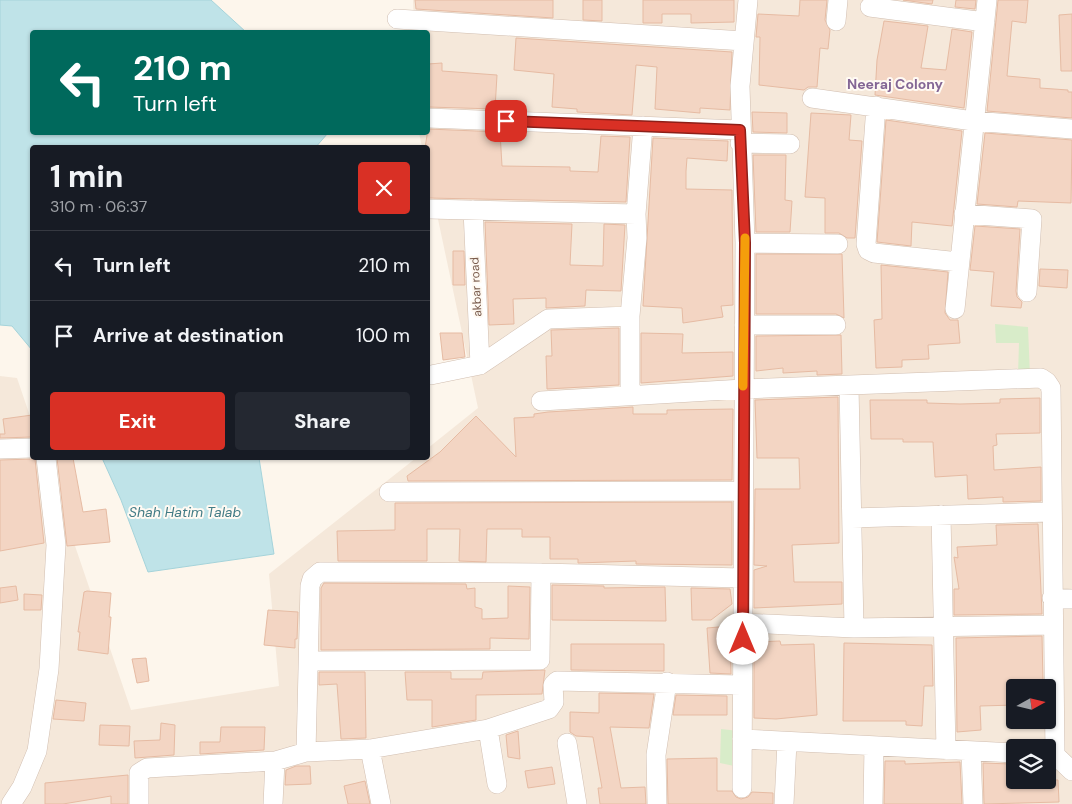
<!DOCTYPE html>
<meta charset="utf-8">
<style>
:root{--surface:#171b24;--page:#242831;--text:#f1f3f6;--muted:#9ea1a6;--line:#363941;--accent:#d93025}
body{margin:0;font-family:"DM Sans",sans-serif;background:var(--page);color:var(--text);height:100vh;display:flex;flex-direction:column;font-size:19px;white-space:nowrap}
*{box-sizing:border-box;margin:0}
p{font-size:16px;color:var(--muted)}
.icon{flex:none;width:28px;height:28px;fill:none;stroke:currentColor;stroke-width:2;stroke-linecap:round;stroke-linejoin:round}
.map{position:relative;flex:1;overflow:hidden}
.details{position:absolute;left:30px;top:145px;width:400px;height:315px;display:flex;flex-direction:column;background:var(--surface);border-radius:5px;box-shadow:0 1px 4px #0004}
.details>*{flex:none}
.hud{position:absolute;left:30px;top:30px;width:400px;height:105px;border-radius:5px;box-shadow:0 1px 4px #0004;background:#00695c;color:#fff;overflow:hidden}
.needle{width:32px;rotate:82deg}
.fabs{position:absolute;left:1006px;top:679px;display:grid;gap:10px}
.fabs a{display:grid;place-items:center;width:50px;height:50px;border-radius:5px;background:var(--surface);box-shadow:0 1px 4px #0004;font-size:25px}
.pin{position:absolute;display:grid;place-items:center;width:42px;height:42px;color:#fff;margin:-21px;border-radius:10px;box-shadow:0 2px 8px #0006}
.me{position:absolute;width:55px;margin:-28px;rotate:0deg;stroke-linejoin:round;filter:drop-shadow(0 0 4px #0008)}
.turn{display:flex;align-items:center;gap:18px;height:105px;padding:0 20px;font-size:22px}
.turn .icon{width:65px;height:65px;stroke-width:2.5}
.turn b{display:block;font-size:35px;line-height:42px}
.round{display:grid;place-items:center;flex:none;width:52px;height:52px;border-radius:5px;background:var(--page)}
.head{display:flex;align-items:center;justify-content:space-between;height:85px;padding:0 20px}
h1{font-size:30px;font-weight:800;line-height:38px}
.action{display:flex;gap:10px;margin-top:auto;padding:10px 20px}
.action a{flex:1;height:58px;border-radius:5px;background:var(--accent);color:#fff;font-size:20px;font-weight:800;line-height:58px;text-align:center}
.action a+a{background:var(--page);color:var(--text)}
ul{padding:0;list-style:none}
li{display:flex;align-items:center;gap:15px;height:70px;padding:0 20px;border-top:1px solid var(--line)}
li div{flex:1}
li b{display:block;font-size:19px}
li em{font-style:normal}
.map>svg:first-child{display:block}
.residential{fill:#f5e8da;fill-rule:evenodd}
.green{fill:#d8ecc9}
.water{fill:#bfe3e8;stroke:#a5d3da}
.building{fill:#f3d5c3;stroke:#e6bba3}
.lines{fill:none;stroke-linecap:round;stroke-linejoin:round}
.minor-casing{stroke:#d1beb0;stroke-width:20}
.minor{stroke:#fff;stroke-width:19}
.route-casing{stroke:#8d1f18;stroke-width:12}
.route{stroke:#d93025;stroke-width:9}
.slow{stroke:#f59e0b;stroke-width:9}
.labels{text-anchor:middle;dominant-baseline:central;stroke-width:4;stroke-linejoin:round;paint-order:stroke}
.street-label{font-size:12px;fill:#7a5c4d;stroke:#fffaf3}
.neighbourhood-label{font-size:14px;font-weight:bold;fill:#846695;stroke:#fffaf3}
.water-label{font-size:14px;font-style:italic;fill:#437c86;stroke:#fffaf3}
</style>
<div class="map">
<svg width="1072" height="804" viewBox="0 0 1072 804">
<rect width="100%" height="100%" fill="#fdf6ec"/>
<path class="residential" d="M413,0H1072V804H0V376L17,378L32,422V458H45L131,710L279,686L269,574L416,458H428V448L478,408L428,172V148L422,147L419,133L428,132V32H414ZM1015,688H1048V720H1015ZM1015,748H1048V780H1015Z"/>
<path class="green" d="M995,324L1028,327L1030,376L1018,374L1019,343H996Z
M721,729L739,731V767L720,763Z"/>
<path class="water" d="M0,0H211L246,32H32V132L328,133L315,148H32V350L12,326L0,325Z
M102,458H259L274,554L148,572L121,500Z"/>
<path class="building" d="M415,0H553V18L416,9Z
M583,0H602V21L583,20Z
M643,0H734V22L691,23V14H662V23H643Z
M800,0H827L825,20L830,30L828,49L820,48L817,87H808L804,90L759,85L760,37H756L758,14L799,16Z
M903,0H933L932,4Z
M956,0H976L975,9L955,7Z
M998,0H1028L1026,23L1012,21L1007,76L1040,79V88L1068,90V92H1072V118L987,111Z
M1072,14V71H1061L1059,15Z
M884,21L928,26L921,68L946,70L952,29L972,32L964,108L875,95L877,60Z
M516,38L732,52L730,110L700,108V113L655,109L657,67L636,65L632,115L577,112V109L552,107L554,74L514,70Z
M442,63V71L497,75L495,109L428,107V64Z
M752,112L787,113V133L753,132Z
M811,113L851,115L849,140L862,141L855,238H847L839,233H825V198L805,197Z
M886,120L962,131L952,226L912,222L911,246L877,242Z
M428,129L500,132L502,166L570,167V171L598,172L601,136L630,137L626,202L428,198V148H425Z
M985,133L1072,140L1071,203L1018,201L1017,207L977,204Z
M653,138L728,141L727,161L687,158L686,171V189L732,190L733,305L721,306L723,317L683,323L682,308L643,306Z
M753,155H786L785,200L792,201L790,232H756Z
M485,222L572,224L570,265L603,266L604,224L625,225L621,291L586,290L585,306L546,308V298L513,299L514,324L489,325Z
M975,226L1020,229L1016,291L1017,297L1022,302L1021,308L991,306L994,272L970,270Z
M453,251H464L465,285H453Z
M756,254H842L844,318L836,314H756Z
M881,265L948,272L945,313L950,320H958L960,343L928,345L929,359L902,360V367L876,368L874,320L882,319Z
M1040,269L1068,270L1067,288L1039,286Z
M619,328V385L547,389L546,356H552L551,330Z
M440,333H462L465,357L443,360Z
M641,333L683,334L682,353L733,352V376L641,383Z
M841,335L842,374L817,375V371L783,373V368L756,371V336Z
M838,397L839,543L792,545L794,582H842V604L754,608V570L767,566L754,565L755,489H800L799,458H757L755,400Z
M1040,398V433L996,434L997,445L993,446L994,470L1041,467V501L1003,502V497L968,499L967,475L935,477L933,442H903V439H871L870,400H927V403L960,404L1000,403V399Z
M633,407V414H667V410L733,409L732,480L408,481L407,476L440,452L476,416L516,457L514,418L534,417V414L548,412Z
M32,415V437L0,438V434H5L3,419Z
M57,458H73L83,512L106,509L110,542L67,546Z
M35,459L44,543L0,551V460Z
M732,502V565L636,564V561L578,563V559H550V537H522V529H487L486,562L459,561L460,529H427V561H338L337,531L395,530V503Z
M1038,524L1042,614L954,615V589H959L954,557L958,558L957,547L997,545L996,525Z
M324,583L466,584L467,589L475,588V607L482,609V619L508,618V586L530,587L529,639L490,638V649L321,650V588Z
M552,585L604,586V588L665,587L666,621L552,620Z
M16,586L18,600L0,603V588Z
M691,588L730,589L732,604L711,620H692Z
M87,591L111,593L109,617H111L108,654L78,650L80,632H78L84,592Z
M24,594L42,595L41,610H24Z
M268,610L298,612L297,639H295V648L264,645Z
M730,626L731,674L710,673L707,628Z
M1042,636L1043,682H1031V688H1015V705L980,706L981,730L957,732L956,638Z
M780,641L781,645L814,644L817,715L776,719L754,718V642Z
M844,643L932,645L933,686H924L922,726L906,725V721H843Z
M571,644H664V671L571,670Z
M146,658L149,681L137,683L132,659Z
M545,670L542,694L476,695V720L432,727V700H407L405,672H451V679H482L483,672Z
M319,672H365L366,738L341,739L337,684L319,685Z
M599,693L654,694L649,728L610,727L621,788L645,787L646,804H600L598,788H602L593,737L576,736L570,732V712L599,713Z
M676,695L727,696V715H673Z
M56,700L86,703L84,721L53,719Z
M161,723L175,725L174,755L135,758L134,741L160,740Z
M100,725L130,726L129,746L99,745Z
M221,727H265L264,750L200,754V742H220Z
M518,731L520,759L508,757L506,735Z
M717,758V791H732L736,797L741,799L748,797L752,792L773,793V804H668L667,759Z
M885,761H905V764L960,762L962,804H884Z
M983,763L1011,764V780H1058L1059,802L984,804Z
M296,766H310L311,784L285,785L286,770Z
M552,767L555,784L528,788L525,771Z
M128,775V804H111V796L63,804H45V783Z
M365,781L370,804H348L344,786Z"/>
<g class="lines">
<defs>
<path id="minor" d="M870,7L985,22
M397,19L744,41
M836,21L838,0
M812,98L973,121L1072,129
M876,106L866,244L868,250L874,253L959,262
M428,118L740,130
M740,143L790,144
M428,209L636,214
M473,210L480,365
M964,214L1032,219L1027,292
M745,243L838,244
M955,309L987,0
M744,325H836
M431,375L480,365L548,319L630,316
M849,386L854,628
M630,396V316L637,238L636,214L643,126
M541,401L743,389L1041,378L1047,382L1051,388L1055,755L1072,771
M0,449L32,448
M389,492L743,491
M941,515L946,750
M852,518L1051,512
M1052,598L1072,599
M743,623L854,628L1052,625
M309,661L540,660L541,573
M488,729L497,784
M742,739L1015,753
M567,743L577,804
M370,749L381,804
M971,751L973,804
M306,752L310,586L312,579L320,572L541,573L742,578
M742,788L745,243L740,86L748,0
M11,804L22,787L37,751L49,669L56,545L46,458
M139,804V773L147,768L275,761L306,752L370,749L488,729L549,709L554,702L553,685L557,681L741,685
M273,804L275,761
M657,804L656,755L667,682
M784,804L787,742
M873,804L874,746"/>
</defs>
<use href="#minor" class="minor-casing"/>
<use href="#minor" class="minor"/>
</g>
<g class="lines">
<defs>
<path id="route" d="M506,121L740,130L745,243L743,639"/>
</defs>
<use href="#route" class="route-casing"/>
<use href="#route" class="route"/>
<path class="slow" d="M743,386L745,238"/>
</g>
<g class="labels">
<g class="street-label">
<text transform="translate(476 287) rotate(-93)">akbar road</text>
</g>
<g class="neighbourhood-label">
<text x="895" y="84">Neeraj Colony</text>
</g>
<g class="water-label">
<text x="185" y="512">Shah Hatim Talab</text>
</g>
</g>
</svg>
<div class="fabs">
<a><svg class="needle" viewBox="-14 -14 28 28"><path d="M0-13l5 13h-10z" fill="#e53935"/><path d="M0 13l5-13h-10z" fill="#9ea1a6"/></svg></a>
<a><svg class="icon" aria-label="layers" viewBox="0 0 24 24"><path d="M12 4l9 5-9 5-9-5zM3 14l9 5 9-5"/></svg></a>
</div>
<div class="pin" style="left:506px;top:121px;background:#d93025"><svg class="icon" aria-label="arrive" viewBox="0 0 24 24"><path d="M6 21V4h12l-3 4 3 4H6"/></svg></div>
<svg class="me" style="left:743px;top:639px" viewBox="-20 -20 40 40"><circle r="19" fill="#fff"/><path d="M0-13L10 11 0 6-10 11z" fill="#d93025"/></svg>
<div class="hud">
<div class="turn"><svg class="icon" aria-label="left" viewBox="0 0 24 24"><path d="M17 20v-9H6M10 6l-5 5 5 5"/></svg><div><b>210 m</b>Turn left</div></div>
</div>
<section class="details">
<div class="head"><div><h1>1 min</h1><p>310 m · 06:37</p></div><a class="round" style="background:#d93025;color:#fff"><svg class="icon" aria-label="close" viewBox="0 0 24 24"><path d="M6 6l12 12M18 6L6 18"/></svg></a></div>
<ul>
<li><svg class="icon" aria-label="left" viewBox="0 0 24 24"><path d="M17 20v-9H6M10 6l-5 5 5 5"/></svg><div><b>Turn left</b></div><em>210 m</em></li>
<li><svg class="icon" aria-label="arrive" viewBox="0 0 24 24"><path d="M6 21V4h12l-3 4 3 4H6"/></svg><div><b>Arrive at destination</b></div><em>100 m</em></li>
</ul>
<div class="action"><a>Exit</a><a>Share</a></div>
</section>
</div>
